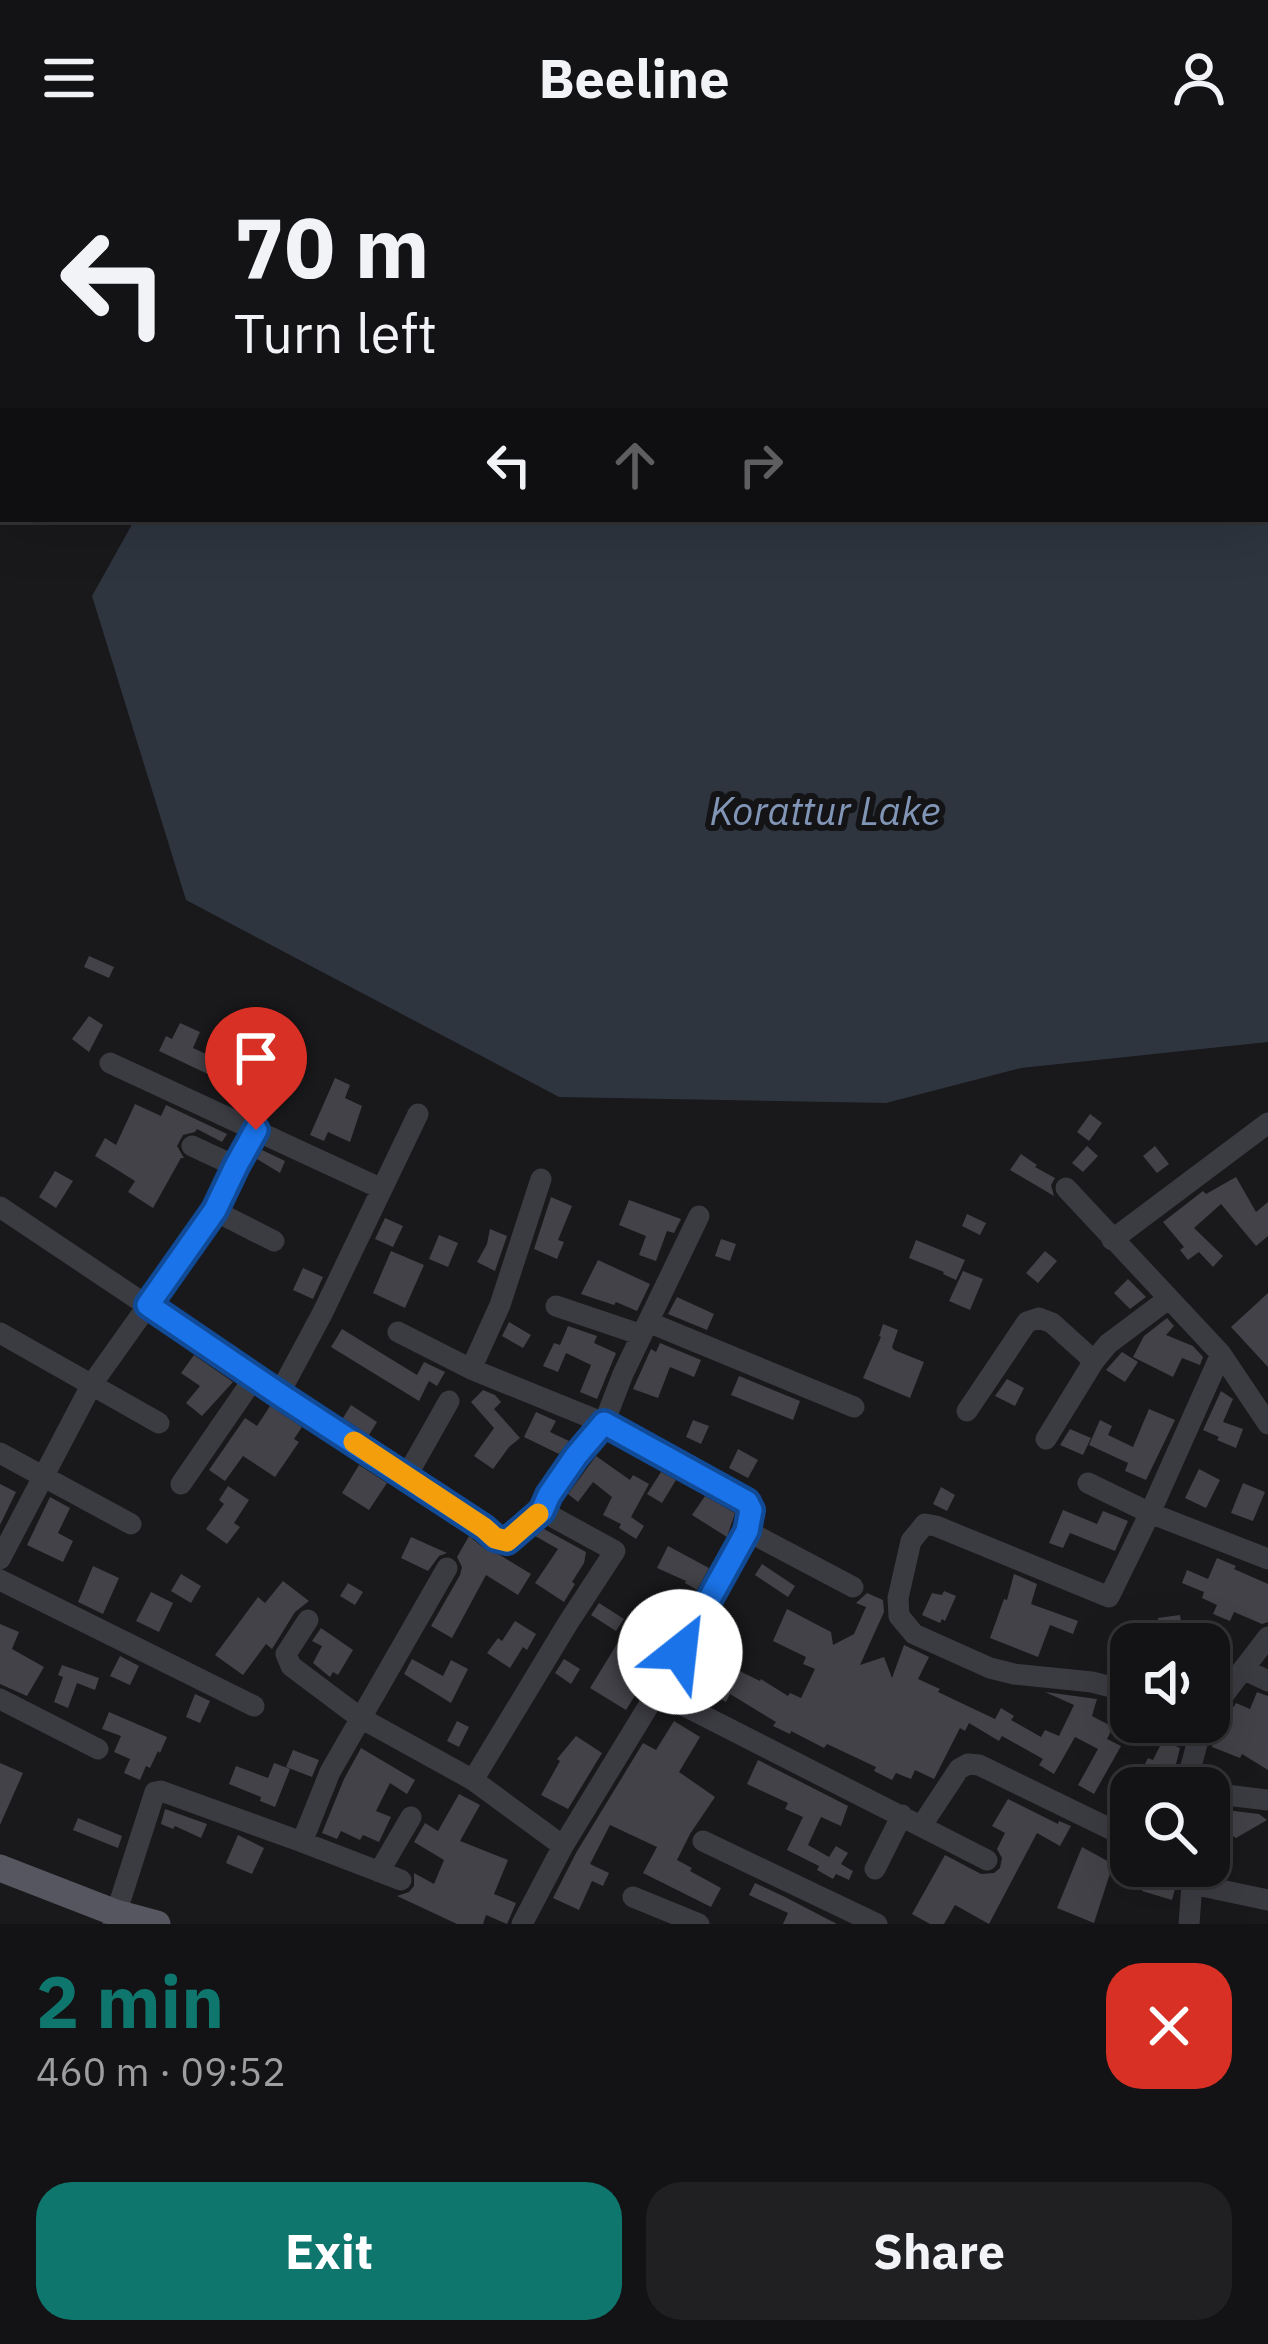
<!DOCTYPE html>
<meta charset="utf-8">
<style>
:root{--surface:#131214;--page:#202022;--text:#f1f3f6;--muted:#9d9ea0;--line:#323234;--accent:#0f766e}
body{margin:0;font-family:"IBM Plex Sans",sans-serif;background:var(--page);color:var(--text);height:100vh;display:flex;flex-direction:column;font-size:45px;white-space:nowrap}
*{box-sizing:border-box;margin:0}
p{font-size:39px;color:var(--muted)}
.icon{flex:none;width:66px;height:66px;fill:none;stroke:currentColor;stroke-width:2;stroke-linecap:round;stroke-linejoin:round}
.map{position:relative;height:1768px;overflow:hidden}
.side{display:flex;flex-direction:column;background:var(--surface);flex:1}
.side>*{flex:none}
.hud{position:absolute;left:0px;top:0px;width:1269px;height:366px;box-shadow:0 12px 48px #0002,0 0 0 3px var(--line);background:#131214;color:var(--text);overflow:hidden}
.fabs{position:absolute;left:1110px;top:1467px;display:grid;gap:24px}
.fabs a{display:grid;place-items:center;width:120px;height:120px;border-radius:24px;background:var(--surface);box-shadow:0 12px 48px #0002,0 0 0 3px var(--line);font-size:60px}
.pin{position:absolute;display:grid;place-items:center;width:102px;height:102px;color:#fff;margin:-123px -51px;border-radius:50% 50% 50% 0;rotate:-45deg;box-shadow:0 0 12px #0007}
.pin .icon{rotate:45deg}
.me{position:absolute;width:132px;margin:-66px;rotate:29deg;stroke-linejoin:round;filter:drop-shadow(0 0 9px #0008)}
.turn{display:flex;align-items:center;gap:42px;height:252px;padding:0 36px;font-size:54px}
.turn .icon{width:156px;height:156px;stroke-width:2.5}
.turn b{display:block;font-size:84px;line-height:102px}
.lanes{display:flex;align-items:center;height:114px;padding:0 36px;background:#0003;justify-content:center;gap:60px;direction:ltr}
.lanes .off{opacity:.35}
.round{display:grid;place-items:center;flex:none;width:126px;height:126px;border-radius:36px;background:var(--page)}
.overview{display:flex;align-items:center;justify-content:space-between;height:204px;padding:0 36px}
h1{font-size:72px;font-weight:700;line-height:90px;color:var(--accent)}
.action{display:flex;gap:24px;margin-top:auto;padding:24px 36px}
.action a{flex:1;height:138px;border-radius:36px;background:var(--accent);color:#fff;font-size:48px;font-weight:700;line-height:138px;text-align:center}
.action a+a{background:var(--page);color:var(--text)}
header{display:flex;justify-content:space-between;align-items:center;height:156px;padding:0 36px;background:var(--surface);font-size:54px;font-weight:700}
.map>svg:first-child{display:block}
.water{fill:#2e353f}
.building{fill:#434248}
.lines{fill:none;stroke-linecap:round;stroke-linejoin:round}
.minor{stroke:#3b3b42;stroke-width:21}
.major{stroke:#55565f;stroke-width:27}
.route-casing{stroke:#114b97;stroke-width:30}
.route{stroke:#1a73e8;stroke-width:21}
.slow{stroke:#f59e0b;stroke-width:21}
.labels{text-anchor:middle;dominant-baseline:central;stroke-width:12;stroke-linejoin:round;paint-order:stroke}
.water-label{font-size:39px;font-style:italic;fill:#8195b6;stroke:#141316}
</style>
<header><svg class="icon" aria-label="menu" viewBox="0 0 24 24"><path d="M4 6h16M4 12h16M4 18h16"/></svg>Beeline<svg class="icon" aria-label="person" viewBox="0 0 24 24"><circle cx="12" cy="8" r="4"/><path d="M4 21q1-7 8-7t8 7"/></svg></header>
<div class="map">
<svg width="1268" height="1768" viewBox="0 0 1268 1768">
<rect width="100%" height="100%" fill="#19181b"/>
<path class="water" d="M0,0H1268V886L1021,912L886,947L559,941L186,744L92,440L135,363H1266V3H3V119L0,116Z"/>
<path class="building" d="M89,800L114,811L109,822L84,811Z
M89,860L103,869L89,896L72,883Z
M180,867L200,876L193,892L237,912L242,899L262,907L257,920L276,928L271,939L250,930L244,943L226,935L229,928L159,895L166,880L172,883Z
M335,922L350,929L345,942L362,950L350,986L328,976L324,985L310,979Z
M135,948L161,960L166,949L227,978L222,986L197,973L195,976L183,979L177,990L184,1002H181L153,1052L128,1036L135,1025L95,1000L105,982L116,989Z
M1090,958L1102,967L1089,985L1077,976Z
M1087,990L1098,1000L1083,1016L1072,1007Z
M1155,990L1169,1008L1157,1017L1143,1000Z
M262,994L285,1005L280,1017L257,1003Z
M1021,998L1037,1009L1035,1011L1055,1022L1051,1029L1054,1040L1010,1014Z
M55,1015L73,1025L56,1052L39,1041Z
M1236,1021L1256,1056L1268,1046V1080L1256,1090L1221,1048L1194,1072L1223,1100L1213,1111L1199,1096L1188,1104L1180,1094L1184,1091L1163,1066L1203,1035L1206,1038Z
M551,1041L572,1050L558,1084L564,1086L557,1103L534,1093Z
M629,1044L681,1063L674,1077L667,1075L656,1105L639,1099L646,1080L619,1069Z
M967,1058L986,1067L980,1079L962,1070Z
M385,1062L403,1070L393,1091L375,1083Z
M490,1073L507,1080L495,1115L477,1106L487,1088Z
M439,1079L458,1087L448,1111L429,1103Z
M721,1083L736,1088L730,1105L715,1100Z
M916,1084L965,1104L956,1124L943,1118L944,1116L909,1102Z
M391,1095L424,1109L405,1152L373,1137Z
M1045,1095L1057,1105L1038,1127L1026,1117Z
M598,1104L650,1128L637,1155L616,1146L614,1149L581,1138Z
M303,1112L323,1121L313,1143L293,1134Z
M963,1115L983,1123L970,1154L949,1145Z
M1128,1123L1146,1141L1130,1153L1114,1137Z
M1268,1137V1211L1231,1171Z
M677,1141L714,1158L707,1174L668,1158Z
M1167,1162L1174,1170L1166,1179L1193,1190L1203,1201L1200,1209L1182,1202L1173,1221L1133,1201L1144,1180Z
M509,1166L531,1179L523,1192L502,1180Z
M883,1168L898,1174L892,1191L894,1194L924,1206L910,1242L863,1222L881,1181L879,1180Z
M568,1170L597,1180L594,1187L616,1197L597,1243L580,1236L591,1209L566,1197L558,1216L543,1210L554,1187L560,1189Z
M342,1173L417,1219L424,1206L445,1216L437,1230L429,1225L419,1245L331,1191Z
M660,1187L701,1204L694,1221L670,1211L658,1242L633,1233L651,1193L656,1196Z
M1122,1196L1138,1206L1125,1226L1106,1214Z
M194,1199L233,1226L202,1260L186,1247L200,1230L181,1217Z
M739,1220L800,1245L793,1264L731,1239Z
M1007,1223L1024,1232L1015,1250L995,1240Z
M483,1234L495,1239L501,1246L494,1253L520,1282L509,1291L493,1313L474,1300L494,1272L471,1246Z
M1221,1235L1233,1243L1223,1266L1243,1273L1236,1292L1217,1284L1219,1281L1203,1274Z
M351,1249L377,1266L369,1279L343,1262Z
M270,1250L302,1271L294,1283L299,1286L275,1321L243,1300L225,1325L209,1314L245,1262L257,1270Z
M1149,1253L1175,1264L1146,1324L1125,1315L1128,1307L1089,1289L1100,1264L1112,1270L1108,1279L1133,1291Z
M536,1256L556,1265L550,1276L569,1285L559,1298L524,1281Z
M693,1264L709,1270L701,1288L686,1281Z
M1070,1273L1091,1282L1083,1299L1060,1289Z
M738,1293L758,1304L748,1322L729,1312Z
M596,1300L630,1324L633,1319L649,1328L631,1361L644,1370L636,1383L619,1372L621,1368L603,1359L612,1341L593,1326L578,1346L568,1338Z
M359,1309L387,1327L369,1354L342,1337Z
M1199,1313L1220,1324L1206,1352L1185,1342Z
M661,1316L676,1324L662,1347L647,1338Z
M1243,1327L1265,1336L1253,1365L1231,1357Z
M0,1328L16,1336L0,1369Z
M228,1330L249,1344L234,1367L240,1371L227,1388L206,1373L224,1348L219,1344Z
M941,1331L955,1339L947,1355L933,1348Z
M705,1340L735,1357L727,1381L692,1359Z
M50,1341L70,1352L58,1377L73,1385L63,1406L27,1389Z
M1063,1354L1097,1368L1103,1355L1128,1365L1115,1395L1070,1377L1063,1392L1049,1387Z
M544,1373L586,1396L584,1407L572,1426L575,1428L564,1446L535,1427L558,1393L535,1380Z
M469,1380L486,1394L500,1399L531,1418L518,1439L486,1419L452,1482L431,1470L460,1419L462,1411L457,1401Z
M411,1381L447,1397L439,1400L428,1415L401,1402Z
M668,1390L709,1412L697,1434L685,1427L686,1425L657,1412Z
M1217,1402L1236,1410L1234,1413L1268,1428V1466L1262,1468L1234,1456L1230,1465L1213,1458L1217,1449L1202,1442L1204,1436L1182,1427L1187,1414L1208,1423Z
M762,1408L795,1430L788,1441L755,1419Z
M93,1410L119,1422L103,1458L78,1446Z
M181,1418L201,1430L191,1447L171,1435Z
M1014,1418L1037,1428L1031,1448L1078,1465L1073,1478L1050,1469L1038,1501L990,1482L1004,1443L1007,1444Z
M283,1425L309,1445L295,1456L272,1493L266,1488L243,1519L215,1499L258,1441L265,1447Z
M348,1427L363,1436L355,1449L340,1440Z
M944,1435L956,1440L945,1465L942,1463L940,1467L922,1459L932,1437L942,1439Z
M151,1436L173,1447L159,1476L136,1465Z
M867,1437L883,1444L884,1456L860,1509L884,1501L892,1522L904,1489L929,1501L918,1523L940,1533L938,1536L995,1563L1001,1552L1014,1560L1011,1564L1041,1581L1045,1574L1059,1580L1074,1549L1045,1536L1097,1543L1092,1560L1113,1571L1107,1583L1121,1590L1094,1638L1078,1629L1098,1593L1075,1581L1054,1618L1039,1609L1043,1603L1002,1580L999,1585L969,1567L965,1575L960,1572L934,1623L915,1614L911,1623L896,1617L892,1624L874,1615L876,1611L827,1588L824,1592L791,1575L790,1578L773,1570L776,1566L730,1538L726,1546L682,1522L690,1508L713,1521L721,1506L760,1525L761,1523L788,1540L790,1537L801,1542L815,1513L803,1508L806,1501L773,1485L787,1453L831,1476L833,1489L854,1478L866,1451L856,1447Z
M599,1447L624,1463L616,1475L591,1459Z
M1180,1459L1182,1473L1160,1476L1158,1462Z
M515,1465L536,1478L527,1494L523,1491L510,1512L487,1497L498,1482L502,1485Z
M0,1468L19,1476L12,1493L44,1511L27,1540L0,1528Z
M628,1470L659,1487L642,1517L647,1520L626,1554L590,1532Z
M321,1472L353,1494L338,1519L333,1516L330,1521L313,1507L322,1490L312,1485Z
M120,1500L139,1510L130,1529L110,1520Z
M412,1503L443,1520L451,1504L468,1513L451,1547L404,1518Z
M564,1503L580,1513L571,1528L555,1517Z
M62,1509L99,1522L95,1534L77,1527L68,1552L54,1546L63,1521L58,1519Z
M1257,1536L1268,1540V1614L1242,1598L1240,1602L1212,1591L1217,1573H1219L1236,1547L1250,1553Z
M195,1538L210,1545L200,1567L186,1561Z
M109,1556L167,1581L160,1597L158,1595L150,1612L146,1610L140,1624L124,1617L130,1603L114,1596L121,1580L102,1573Z
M457,1565L469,1571L459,1591L447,1585Z
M674,1565L700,1581L679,1616L715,1641L690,1678L677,1704L692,1712L690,1715L721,1732L711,1751L643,1717L657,1691L610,1669L590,1708L609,1717L603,1730L592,1725L579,1754L553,1742L576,1697L643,1587L656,1594Z
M576,1580L602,1597L568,1653L541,1639L560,1605L557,1603Z
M1163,1584L1180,1592L1170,1632H1133L1148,1602L1153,1604Z
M361,1592L415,1624L407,1638L390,1627L376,1655L391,1661L379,1686L363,1679L360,1684L341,1675L337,1683L322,1677L344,1623Z
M293,1594L319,1604L312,1621L286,1611Z
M758,1604L848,1650L841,1670L821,1661L808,1689L829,1701L836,1690L848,1697L841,1708L853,1715L849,1724L836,1718L833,1723L817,1714L819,1710L787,1694L803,1661L785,1653L788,1647L747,1628Z
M0,1607L23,1617L0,1669Z
M274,1607L290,1613L275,1651L260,1645L261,1641L229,1628L236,1610L268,1622Z
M459,1638L480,1649L460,1685L508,1704L494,1738L516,1747L507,1768L486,1759L483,1768H457L397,1740L409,1736L414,1730V1717L434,1728L444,1704L414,1686L425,1667L438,1675Z
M1008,1643L1058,1668L1059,1665L1071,1670L1060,1690L1037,1677L989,1768L955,1749L944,1768H930L912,1758L945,1699L981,1718L994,1717L1000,1712L1002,1702L997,1693L1005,1677L992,1670Z
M1209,1652L1259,1658L1267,1664L1236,1682L1224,1675L1216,1717L1209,1716Z
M165,1653L207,1668L201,1682L175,1670L173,1673L161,1668Z
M78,1662L122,1680L118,1692L73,1674Z
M238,1679L264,1692L252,1718L226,1707Z
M1082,1691L1113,1708L1094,1767L1057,1752Z
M1149,1712L1170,1718L1176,1729L1172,1744L1142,1735Z
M755,1727L785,1741L837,1768H783L788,1757L749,1739Z"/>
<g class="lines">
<path class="minor" d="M0,272L3,274
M110,907L382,1033
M418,958L322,1158L279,1238L484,1372L495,1382L507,1385L542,1355L549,1339L576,1300L604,1267L623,1218L699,1060
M192,990L235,1010
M1066,1032L1221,1198L1268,1268
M0,1051L279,1238
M215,1055L274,1085
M1112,1084L1268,967
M556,1150L642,1179
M648,1166L854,1251
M398,1176L471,1213L604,1267L747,1346L751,1353L747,1375L657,1536L563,1690L522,1768
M0,1177L159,1267
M471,1213L500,1149L541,1023
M967,1255L1027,1166L1039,1162L1052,1167L1094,1205
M1046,1283L1094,1205L1108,1188L1168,1143
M0,1297L131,1368
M406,1321L449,1245
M1088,1327L1150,1357L1221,1198
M181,1328L254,1222
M747,1375L853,1431
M0,1403L92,1228L215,1055L235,1010L257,974
M0,1424L254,1550
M308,1464L286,1498L291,1510L359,1561L473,1624L563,1690
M1243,1513L1268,1525
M657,1536L987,1704
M1131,1536L1092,1526L1014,1518L990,1512L914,1478L899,1460L898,1442L911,1385L925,1368L936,1370L1109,1441L1150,1357L1268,1403
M0,1543L98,1593
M1209,1558L1268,1481
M473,1624L568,1467L615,1395L542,1355
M1185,1632L1203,1566
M1209,1637L1268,1644
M922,1669L959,1613L968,1608L979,1609L1131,1683
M703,1685L877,1768
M1183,1710L1192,1728L1189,1768
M875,1713L902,1659
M379,1716L411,1661
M401,1724L302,1686L330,1616L447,1412
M1192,1728L1268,1744
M633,1741L699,1768
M113,1767L155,1636L161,1635L302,1686"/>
<path class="major" d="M0,1712L116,1757L157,1768"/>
</g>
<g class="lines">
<defs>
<path id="route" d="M256,974L236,1010L215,1054L148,1149L279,1238L484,1372L495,1382L507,1385L542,1355L549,1339L576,1300L604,1267L747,1346L751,1354L747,1375L680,1496"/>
</defs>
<use href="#route" class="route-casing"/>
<use href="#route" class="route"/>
<path class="slow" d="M354,1286L484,1372L495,1382L507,1385L538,1358"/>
</g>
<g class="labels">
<g class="water-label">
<text x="825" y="654">Korattur Lake</text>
</g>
</g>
</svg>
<div class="fabs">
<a><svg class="icon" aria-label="sound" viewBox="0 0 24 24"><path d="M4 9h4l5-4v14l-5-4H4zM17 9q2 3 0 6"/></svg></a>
<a><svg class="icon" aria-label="search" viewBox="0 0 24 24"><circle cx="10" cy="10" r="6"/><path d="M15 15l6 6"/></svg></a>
</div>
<div class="pin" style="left:256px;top:974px;background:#d93025"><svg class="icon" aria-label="arrive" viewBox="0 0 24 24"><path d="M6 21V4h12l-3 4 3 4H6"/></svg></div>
<svg class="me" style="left:680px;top:1496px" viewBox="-20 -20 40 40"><circle r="19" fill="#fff"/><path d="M0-13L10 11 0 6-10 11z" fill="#1a73e8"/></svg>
<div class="hud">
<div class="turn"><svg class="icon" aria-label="left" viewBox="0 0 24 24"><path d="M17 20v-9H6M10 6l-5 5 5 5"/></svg><div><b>70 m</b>Turn left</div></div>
<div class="lanes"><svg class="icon" aria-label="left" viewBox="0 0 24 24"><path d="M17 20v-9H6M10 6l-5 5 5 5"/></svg><svg class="icon off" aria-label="ahead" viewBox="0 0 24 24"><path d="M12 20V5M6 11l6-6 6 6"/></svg><svg class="icon off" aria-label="right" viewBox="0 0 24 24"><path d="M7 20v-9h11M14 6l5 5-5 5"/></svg></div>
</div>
</div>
<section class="side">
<div class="overview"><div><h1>2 min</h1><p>460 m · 09:52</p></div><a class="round" style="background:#d93025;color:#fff"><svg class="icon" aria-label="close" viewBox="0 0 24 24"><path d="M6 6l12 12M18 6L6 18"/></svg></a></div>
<div class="action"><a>Exit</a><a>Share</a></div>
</section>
